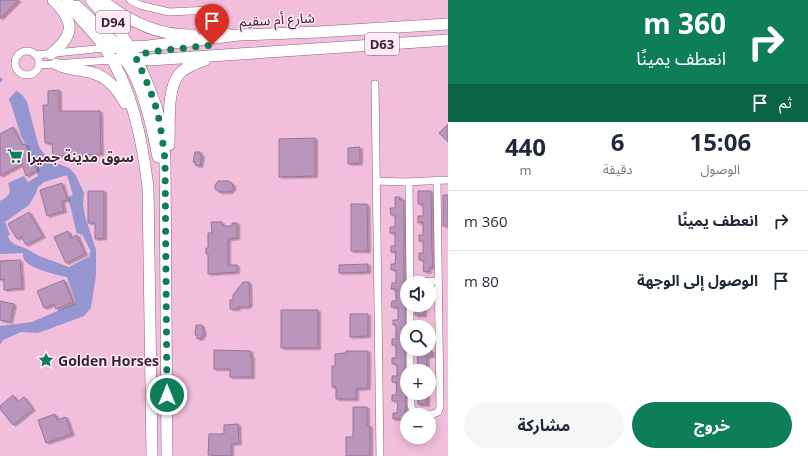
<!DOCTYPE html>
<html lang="ar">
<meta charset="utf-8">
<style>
:root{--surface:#fff;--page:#f6f6f7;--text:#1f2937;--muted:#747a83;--line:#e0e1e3;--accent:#0e7d59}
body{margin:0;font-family:"Open Sans","Noto Sans Arabic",sans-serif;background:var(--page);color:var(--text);direction:rtl;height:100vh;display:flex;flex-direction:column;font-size:15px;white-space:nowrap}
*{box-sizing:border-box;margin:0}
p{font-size:13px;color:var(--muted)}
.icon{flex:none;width:22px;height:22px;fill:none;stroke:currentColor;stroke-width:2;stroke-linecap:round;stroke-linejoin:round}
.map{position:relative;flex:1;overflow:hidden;direction:ltr}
.sheet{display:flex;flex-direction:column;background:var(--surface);width:360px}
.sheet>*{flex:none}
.guide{background:#0e7d59;color:#fff;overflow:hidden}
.buttons{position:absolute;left:400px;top:276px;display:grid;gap:8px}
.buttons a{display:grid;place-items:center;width:36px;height:36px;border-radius:50%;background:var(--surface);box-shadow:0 2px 10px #0003;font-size:20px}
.pin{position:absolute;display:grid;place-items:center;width:34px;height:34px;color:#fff;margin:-41px -17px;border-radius:50% 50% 50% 0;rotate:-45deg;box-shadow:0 0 4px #0007}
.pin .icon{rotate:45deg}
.me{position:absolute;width:44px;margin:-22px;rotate:0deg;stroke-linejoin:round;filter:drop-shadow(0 0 3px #0008)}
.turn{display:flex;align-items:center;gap:14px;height:84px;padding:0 16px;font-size:18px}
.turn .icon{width:52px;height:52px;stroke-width:2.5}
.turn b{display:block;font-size:28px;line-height:34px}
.then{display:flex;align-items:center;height:38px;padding:0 16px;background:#0003;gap:8px;font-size:15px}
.eta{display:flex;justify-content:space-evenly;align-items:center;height:68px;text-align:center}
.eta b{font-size:24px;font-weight:700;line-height:28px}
.action{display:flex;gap:8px;margin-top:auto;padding:8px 16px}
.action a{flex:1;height:46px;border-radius:24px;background:var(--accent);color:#fff;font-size:16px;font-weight:700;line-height:46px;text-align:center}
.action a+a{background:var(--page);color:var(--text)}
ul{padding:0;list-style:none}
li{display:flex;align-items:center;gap:12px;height:60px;padding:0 16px;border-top:1px solid var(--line)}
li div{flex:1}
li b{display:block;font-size:15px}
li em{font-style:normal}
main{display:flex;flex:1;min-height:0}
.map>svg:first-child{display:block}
.water{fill:#9595cf;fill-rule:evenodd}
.pier{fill:#f1bedb}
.building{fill:#ba96bc;stroke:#98759b;filter:url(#shadow)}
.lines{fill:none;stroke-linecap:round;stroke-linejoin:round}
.street-casing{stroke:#8f627c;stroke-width:8}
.primary-casing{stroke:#8f627c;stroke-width:12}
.street{stroke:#fff;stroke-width:7}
.primary{stroke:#fff;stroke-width:11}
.route{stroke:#0e7d59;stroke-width:7;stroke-dasharray:0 12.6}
.labels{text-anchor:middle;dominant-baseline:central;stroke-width:3;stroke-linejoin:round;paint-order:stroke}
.shield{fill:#ffeaf5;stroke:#74606b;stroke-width:1}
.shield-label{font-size:13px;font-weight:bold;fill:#382530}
.street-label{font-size:14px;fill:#382530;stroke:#ffeaf5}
.poi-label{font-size:14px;font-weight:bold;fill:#382530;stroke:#ffeaf5;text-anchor:start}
</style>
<main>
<section class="sheet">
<div class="guide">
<div class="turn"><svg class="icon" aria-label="right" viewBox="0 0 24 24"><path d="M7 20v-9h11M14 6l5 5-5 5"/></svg><div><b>360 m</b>انعطف يمينًا</div></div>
<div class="then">ثم<svg class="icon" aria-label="arrive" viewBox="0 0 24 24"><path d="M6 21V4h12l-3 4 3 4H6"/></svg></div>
</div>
<div class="eta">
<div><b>15:06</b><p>الوصول</p></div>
<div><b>6</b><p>دقيقة</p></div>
<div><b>440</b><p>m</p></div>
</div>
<ul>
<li><svg class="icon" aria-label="right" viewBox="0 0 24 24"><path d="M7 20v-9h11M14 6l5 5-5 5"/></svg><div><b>انعطف يمينًا</b></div><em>360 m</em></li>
<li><svg class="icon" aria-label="arrive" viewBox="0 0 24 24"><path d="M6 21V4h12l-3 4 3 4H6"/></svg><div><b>الوصول إلى الوجهة</b></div><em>80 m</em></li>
</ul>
<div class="action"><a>خروج</a><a>مشاركة</a></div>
</section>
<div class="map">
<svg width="448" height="456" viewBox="0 0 448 456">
<defs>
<filter id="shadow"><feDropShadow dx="2.5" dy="1.5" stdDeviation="0" flood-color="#0004"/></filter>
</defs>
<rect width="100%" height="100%" fill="#f1bedb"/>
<path class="water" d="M0,77L23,96L27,102L39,147L49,160L69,168L75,174L84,193L83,204L85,216L96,250V275L91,308L84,316L38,333L21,332L3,340L0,345V326L32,322L76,303L67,277C57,275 33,269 26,262C23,259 23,256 23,253L0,254V201C9,197 12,193 8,183L24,176L28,182L38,176L36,163L21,136L11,104L9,100L0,92ZM67,175L73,195L68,197L77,234L79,233L80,235L82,234L91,252L89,253L90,256L69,267L39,256L27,249L14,244L9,239L8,236L10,234L5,222L29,205L36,193L38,187L44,182Z"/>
<path class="pier" d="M4,78L18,89L8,100L0,93V83Z"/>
<path class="building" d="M0,0H19L0,19Z
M59,90V111H100L101,154L53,156L52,143H45L43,105H48V91Z
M448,124V142L439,133Z
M13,127L22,145L25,144L37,170L26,176L22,164L0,176V134Z
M315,138V176L279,177V139Z
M360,147V163L348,164V148Z
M195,152H200V155H202L200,166L195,165V162H193Z
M218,181H229L233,185V189L230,192H219L215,189V185Z
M62,183L67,200L62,201L64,211L47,216L40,190Z
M88,191H104V238L95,239V223H88Z
M418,191H431L432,254H433V259L432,268H429V272L423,271L424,260H419V253H423V241H419V235H423V222L418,223V216H423V204H418Z
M443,195H448V226H443Z
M395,197H400V200H404V282L406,285L404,301H406L405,327L407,345H405V371L406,376H407L406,394L405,414H407V419H393V413H397L398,401H392V395H396L397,382H392V376H397V364H392V358H396V345H392V339H396V325H393V320H398V307H391L392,301H396V289H391L392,283H396V270H391V264H395L396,252H391V246H395V233H390V227H395V215H391L390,208H395Z
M351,204H367L368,251H351Z
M29,212L43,236L26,245L21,236L17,239L8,224Z
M211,222H222V226H232V223H237V238L228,239V265H237V272L208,274V254H206V248H208V233H212Z
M68,231L71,238L77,235L85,254L66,263L54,237Z
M20,260L22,288L4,290V279L0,280V261Z
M368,264V272L339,273V265Z
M64,280L73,302L56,309L54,304L44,308L37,291Z
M243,282H249L250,305L247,307H237L238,309H230V300H233V295Z
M0,301L14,304L10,322L0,320Z
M415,305H424V315H415Z
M281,310H318V348H281Z
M350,314H368V336L350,337Z
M196,325H202L204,335H202V338L197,339V335H195Z
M421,349L432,351V356H427L426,371H418L417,350H421Z
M214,350L251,351L250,356H252V377H230V369H214Z
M346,351H368V388L356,389V399H336V387H332V366H335V354L346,353Z
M418,393H427V405L418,404Z
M13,395L18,402L24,397L33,409L13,425L0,409V406Z
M353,407H367V426H370V456H346V437H353Z
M55,414L57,420L66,417L72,434L46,443L38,420Z
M238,424L239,443L231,444V456L208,455L209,434H224V425Z"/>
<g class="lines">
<defs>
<path id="street" d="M130,0L140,5L169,12L210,10C213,13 213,15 214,18C217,29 224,31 233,34
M15 63a12 12 0 1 1 24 0a12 12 0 1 1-24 0Z
M36,55L105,48
M39,65L112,60
M375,84L380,456
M377,181L404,182L448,180
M409,182L410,283
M410,282L438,281
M410,305V327
M410,349V371
M411,393V406L415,414H433L438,412L440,407L437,180"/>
<path id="primary" d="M67,0C77,18 94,31 105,48C132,88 142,139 148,187L152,456
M91,0L121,33L136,58L148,85L157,109L162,132L165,160L167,456
M102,0C128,21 159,36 193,35
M77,6L122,50
M105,48L148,46L239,35L318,32L448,24
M51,54C75,35 75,21 53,0
M121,56C141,73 153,131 158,157
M112,60L136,58L150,60L448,40
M56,64C65,69 73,69 84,71C103,73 116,86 125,103
M169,145C170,126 166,88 180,73C187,66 196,63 205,60"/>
</defs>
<use href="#street" class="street-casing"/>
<use href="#primary" class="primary-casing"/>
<use href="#street" class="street"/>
<use href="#primary" class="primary"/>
</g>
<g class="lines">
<path class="route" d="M167,395L165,160C163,144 161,127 157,111C152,93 144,75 136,58L148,52L212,45"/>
</g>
<defs>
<symbol id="supermarket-bare" viewBox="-9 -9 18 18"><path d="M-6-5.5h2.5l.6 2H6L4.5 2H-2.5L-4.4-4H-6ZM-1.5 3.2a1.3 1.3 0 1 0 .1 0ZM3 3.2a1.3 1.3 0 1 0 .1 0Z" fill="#0e7d59" stroke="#ffeaf5" stroke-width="2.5" paint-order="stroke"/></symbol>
<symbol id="sight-bare" viewBox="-9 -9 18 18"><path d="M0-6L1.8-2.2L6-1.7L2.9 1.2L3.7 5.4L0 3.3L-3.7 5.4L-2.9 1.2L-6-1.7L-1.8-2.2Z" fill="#0e7d59" stroke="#ffeaf5" stroke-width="2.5" paint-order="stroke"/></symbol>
</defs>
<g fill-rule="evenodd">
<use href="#supermarket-bare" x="4" y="145" width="22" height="22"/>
<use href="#sight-bare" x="35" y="349" width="22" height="22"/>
</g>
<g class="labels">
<g class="shield">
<rect x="96" y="11" width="34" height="22" rx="3"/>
<rect x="365" y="33" width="34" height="22" rx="3"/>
</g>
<g class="shield-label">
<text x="113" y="22">D94</text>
<text x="382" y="44">D63</text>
</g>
<g class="street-label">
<text transform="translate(277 19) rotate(-3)">شارع أم سقيم</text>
</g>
<g class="poi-label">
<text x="27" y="156">سوق مدينة جميرا</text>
<text x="58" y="360">Golden Horses</text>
</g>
</g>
</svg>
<div class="buttons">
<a><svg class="icon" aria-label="sound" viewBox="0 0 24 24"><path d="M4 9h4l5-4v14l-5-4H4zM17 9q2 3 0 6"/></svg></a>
<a><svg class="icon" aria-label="search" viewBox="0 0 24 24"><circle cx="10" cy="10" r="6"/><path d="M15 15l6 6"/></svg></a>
<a>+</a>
<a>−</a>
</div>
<div class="pin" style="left:212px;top:45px;background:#d93025"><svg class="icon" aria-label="arrive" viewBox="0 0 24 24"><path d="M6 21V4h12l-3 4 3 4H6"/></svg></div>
<svg class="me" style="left:167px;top:395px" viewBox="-20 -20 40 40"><circle r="17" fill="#0e7d59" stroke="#fff" stroke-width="3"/><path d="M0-11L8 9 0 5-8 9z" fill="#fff"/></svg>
</div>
</main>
